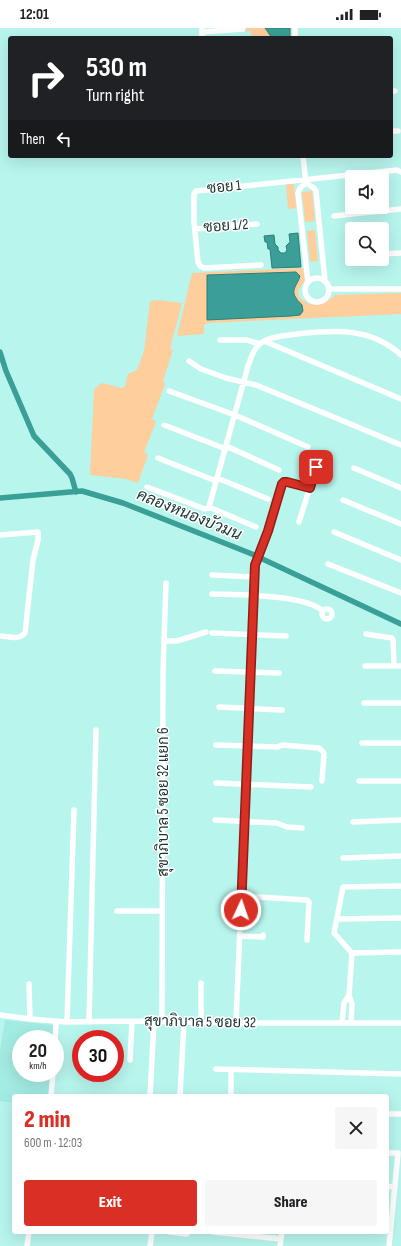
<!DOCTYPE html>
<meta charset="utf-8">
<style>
:root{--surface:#fff;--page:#f6f6f6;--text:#202124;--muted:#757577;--accent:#d93025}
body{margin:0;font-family:"Sofia Sans Condensed",Sarabun,sans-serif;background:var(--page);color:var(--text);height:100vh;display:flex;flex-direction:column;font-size:15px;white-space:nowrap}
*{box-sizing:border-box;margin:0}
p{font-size:13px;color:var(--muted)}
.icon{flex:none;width:22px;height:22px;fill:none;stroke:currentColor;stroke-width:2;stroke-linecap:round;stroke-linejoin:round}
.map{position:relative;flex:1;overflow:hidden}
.panel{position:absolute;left:12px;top:1066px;width:377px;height:140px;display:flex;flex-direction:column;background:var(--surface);border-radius:4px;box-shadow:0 4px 16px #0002}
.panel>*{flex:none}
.hud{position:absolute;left:8px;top:8px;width:385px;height:122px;border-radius:4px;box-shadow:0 4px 16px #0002;background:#202124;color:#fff;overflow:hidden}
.buttons{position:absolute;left:345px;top:142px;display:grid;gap:8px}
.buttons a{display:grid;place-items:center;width:44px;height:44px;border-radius:4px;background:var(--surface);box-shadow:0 4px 16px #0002;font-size:20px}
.speed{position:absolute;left:12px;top:1002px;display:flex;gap:8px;font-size:20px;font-weight:700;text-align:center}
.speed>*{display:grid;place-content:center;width:52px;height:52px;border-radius:50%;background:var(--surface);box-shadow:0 4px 16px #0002;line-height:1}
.speed small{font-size:10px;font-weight:400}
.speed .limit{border:6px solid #d22;background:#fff;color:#111}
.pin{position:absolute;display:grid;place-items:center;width:34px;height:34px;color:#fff;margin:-17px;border-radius:8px;box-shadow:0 2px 6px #0006}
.me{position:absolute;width:44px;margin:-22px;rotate:3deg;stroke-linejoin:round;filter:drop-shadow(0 0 3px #0008)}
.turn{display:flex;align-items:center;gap:14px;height:84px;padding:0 12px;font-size:18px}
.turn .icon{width:52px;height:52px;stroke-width:2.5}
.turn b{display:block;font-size:28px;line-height:34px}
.then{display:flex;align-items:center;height:38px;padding:0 12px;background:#0003;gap:8px;font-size:15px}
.round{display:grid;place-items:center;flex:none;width:42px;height:42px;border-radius:4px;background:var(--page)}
.overview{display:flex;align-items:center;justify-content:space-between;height:68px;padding:0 12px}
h1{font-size:24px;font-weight:800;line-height:30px;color:var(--accent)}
.cta{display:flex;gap:8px;margin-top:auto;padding:8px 12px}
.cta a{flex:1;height:46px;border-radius:4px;background:var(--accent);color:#fff;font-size:16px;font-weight:800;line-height:46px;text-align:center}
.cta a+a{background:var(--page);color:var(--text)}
.status{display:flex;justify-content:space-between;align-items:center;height:28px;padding:0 20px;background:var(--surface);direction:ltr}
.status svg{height:11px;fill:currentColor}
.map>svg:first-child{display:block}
.built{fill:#a3ece3}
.green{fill:#fece9d;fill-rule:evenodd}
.water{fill:#3a9f96;stroke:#307e77}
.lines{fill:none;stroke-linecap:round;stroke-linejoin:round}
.canal{stroke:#3a9f96;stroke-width:5.5}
.minor{stroke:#fff;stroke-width:5.5}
.route-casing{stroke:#8d1f18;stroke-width:10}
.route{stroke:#d93025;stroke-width:7}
.labels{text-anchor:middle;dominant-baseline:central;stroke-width:3;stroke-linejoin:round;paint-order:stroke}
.street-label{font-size:15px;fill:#19322f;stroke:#fff}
.water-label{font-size:16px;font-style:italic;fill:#203735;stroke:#fff}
</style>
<div class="status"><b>12:01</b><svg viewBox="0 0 49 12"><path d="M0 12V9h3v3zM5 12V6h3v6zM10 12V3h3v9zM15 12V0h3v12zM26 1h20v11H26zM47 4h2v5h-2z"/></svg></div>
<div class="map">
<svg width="401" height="1218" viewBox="0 0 401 1218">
<rect width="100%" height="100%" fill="#b7f5ed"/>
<path class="built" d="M5,992L54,997L53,1011H21V1045H51L49,1068H14V1075L0,1073V1022Z"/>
<path class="green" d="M244,0H291V10H251V3H244Z
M286,156H293L294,157L296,180L288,181Z
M312,163L315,193L305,194L302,164Z
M315,202L318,233L310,234L307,203Z
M303,240L305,252L298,263L299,269C310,280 324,279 335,267L401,265V286L208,295L204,297V306L177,308L192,245ZM296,244L299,246L294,264L296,270L297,287L207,291V247Z
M158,272L182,275L170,321L173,322L163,353L165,356L152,391L156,394L144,424L148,427L138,455L126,451L90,447L94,361L102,355L122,360L125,358L128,346L137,342L144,323L150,273Z"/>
<path class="water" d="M265,0H290V10H272Z
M298,205L301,239L272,240L270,221H268L267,214H265L264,208L274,207L275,216L278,219V222L281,225H285L287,222L286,218L290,214L289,206Z
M296,244L300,248C298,256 290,262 296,270C297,273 301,275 302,277L303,283L300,287L291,288L207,292V247Z"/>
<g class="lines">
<path class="canal" d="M0,324L6,343L34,408L70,446L72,450L76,464
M0,470L82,463L123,475L252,526L401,596"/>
<path class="minor" d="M202,4L243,1
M202,10V0
M295,10V0
M391,64L395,63
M391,103H398
M303,128L306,155
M306,155L314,160L316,163L325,253
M306,155L300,160L298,165L308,254
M334,188L401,181
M195,201L257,196
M382,226L401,225
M261,237L204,240L200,238L198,234L194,194V166L196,163L397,142L401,144
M305 262a12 12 0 1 1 24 0a12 12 0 1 1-24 0Z
M329,261H401
M220,312H247L260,316
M264,313L401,371
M189,333L201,341L226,350L256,357L401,417
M169,363L235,387L308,419
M164,397L226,421
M226,418L279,442
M158,430L216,453
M354,440L401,460
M217,450L268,471
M147,459L205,481L209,479L248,338C251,330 253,322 259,316C270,308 284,308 297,306C335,302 371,299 401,327
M343,472L401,496
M209,479L256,499
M299,494L316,439
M334,504L401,532
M0,507L38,504V512L33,532L25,605C19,612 10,609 1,608H0
M328,536L401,565
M212,547L254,549
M212,566C238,567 304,566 323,583
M322 586a5 5 0 1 1 10 0a5 5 0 1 1-10 0Z
M212,605L286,608
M366,606L392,610L393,612L394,638
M165,613H177L206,604
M365,638H401
M215,643L279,645
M364,675H401
M219,679L282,682
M362,715H401
M216,717L278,719L282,717L319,720L324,725L322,753
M359,753H401
M216,755L311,759
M215,792L277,795L287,799L302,800
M353,794L401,792
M343,830L401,828
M242,868L307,872L309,874L307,912
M117,883H162
M337,891L401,890
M240,908L263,909V907
M352,925L401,924
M201,955V994
M29,956L30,991
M349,967L352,925L334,905L343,859L401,858
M0,987L30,991L67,994L132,993L236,995H401
M162,993L163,644L166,555
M67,994L74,782
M89,994L96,702
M236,995L255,537L268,503L282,456L284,454H287L310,461
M342,995L344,975L349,967L352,976L351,995
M55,1013L56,994
M130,1032L132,993
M216,1041L401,1046
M231,1042V1068
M51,1068L53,1045
M150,1068L154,993
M180,1068L184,994
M387,1086H401
M387,1125H398L389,1218
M387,1159L395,1158
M170,1204L187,1206
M213,1204L281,1211
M27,1218L29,1204
M150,1218L152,1204
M280,1218L282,1204"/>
</g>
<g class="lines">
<defs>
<path id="route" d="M241,882L255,537L268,503L282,456L284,454H287L310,460L316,439"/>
</defs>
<use href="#route" class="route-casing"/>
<use href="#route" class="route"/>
</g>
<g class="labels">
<g class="street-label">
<text transform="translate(224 159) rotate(-6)">ซอย 1</text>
<text transform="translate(226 198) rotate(-4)">ซอย 1/2</text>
<text transform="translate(163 774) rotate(-90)">สุขาภิบาล 5 ซอย 32 แยก 6</text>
<text transform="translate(200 994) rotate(1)">สุขาภิบาล 5 ซอย 32</text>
</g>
<g class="water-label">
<text transform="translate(189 487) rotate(22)">คลองหนองบัวมน</text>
</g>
</g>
</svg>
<div class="buttons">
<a><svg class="icon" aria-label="sound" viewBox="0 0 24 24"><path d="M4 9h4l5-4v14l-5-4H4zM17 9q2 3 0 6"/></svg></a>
<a><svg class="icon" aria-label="search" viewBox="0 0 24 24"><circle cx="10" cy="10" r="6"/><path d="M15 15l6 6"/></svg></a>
</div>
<div class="speed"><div>20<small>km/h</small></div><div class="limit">30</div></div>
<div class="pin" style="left:316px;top:439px;background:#d93025"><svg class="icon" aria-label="arrive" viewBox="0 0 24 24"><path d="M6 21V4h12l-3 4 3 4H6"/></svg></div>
<svg class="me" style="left:241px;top:882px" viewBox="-20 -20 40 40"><circle r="17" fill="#d93025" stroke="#fff" stroke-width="3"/><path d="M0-11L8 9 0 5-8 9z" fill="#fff"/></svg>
<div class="hud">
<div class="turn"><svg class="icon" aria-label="right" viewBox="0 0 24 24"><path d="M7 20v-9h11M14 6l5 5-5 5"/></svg><div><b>530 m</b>Turn right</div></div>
<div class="then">Then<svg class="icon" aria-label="left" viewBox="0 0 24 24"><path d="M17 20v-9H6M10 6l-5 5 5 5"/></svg></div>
</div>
<section class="panel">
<div class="overview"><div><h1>2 min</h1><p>600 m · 12:03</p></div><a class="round"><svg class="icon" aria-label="close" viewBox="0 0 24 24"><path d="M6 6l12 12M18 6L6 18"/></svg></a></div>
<div class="cta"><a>Exit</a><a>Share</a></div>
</section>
</div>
